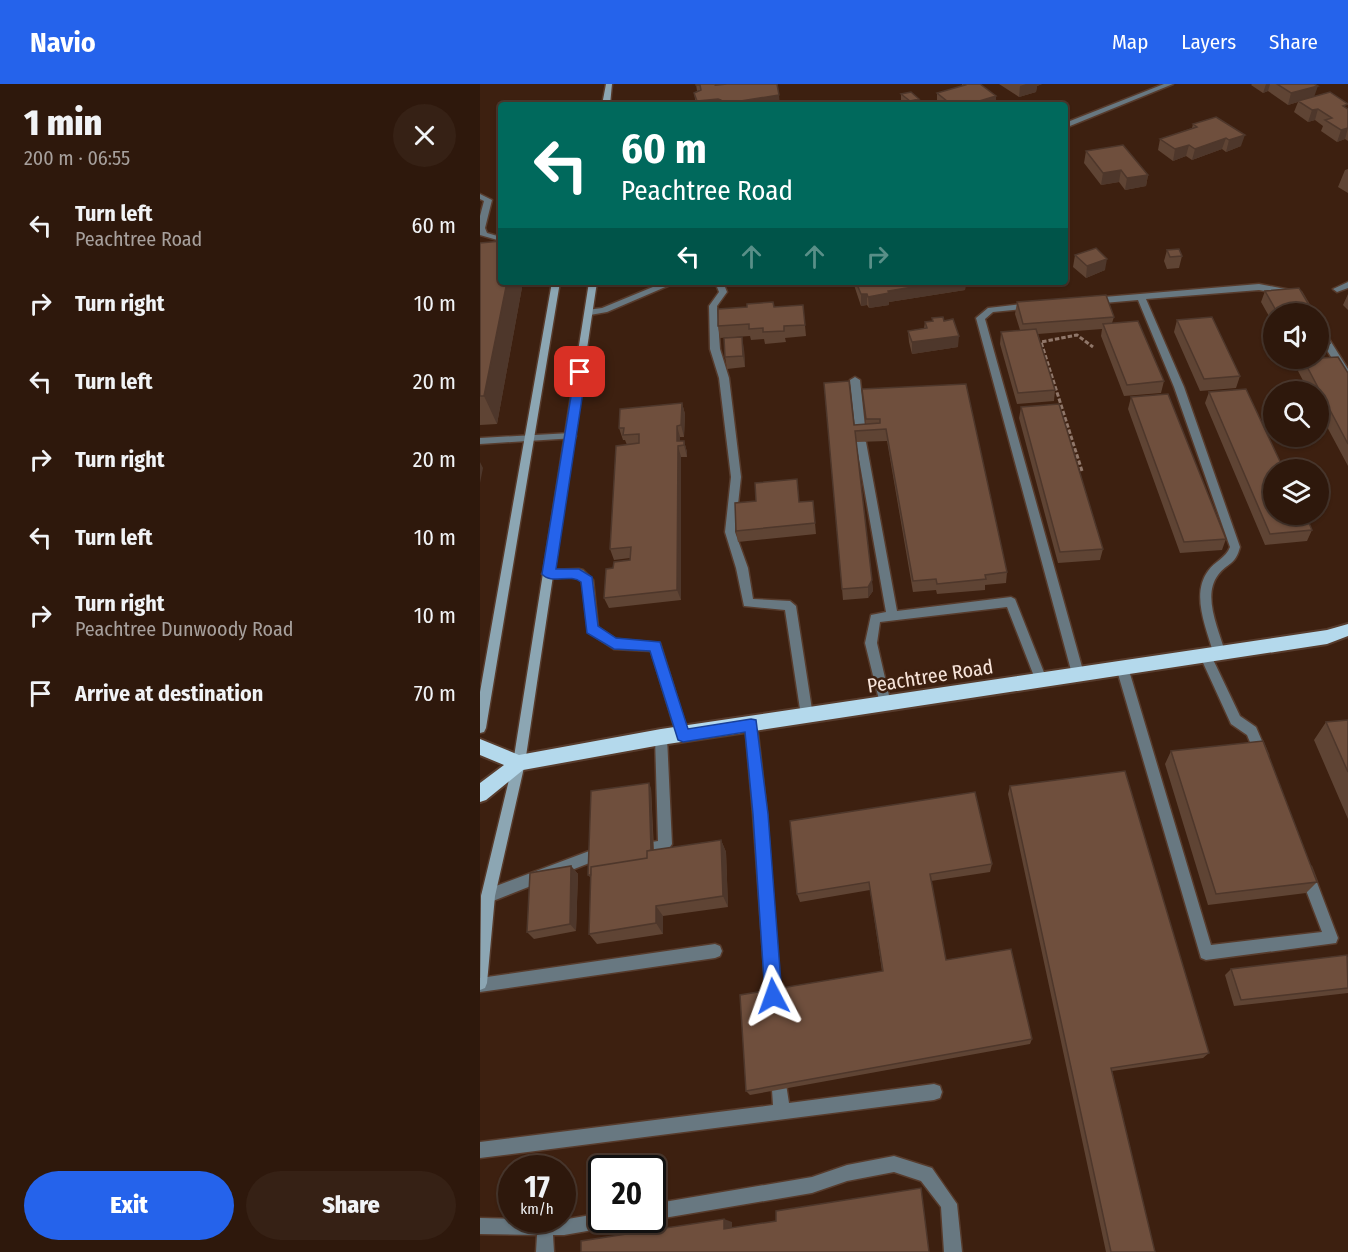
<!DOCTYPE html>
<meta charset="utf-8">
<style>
:root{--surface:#2e180c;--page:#362115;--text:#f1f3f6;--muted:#a7a09d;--line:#49372d;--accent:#2563eb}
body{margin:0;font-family:"Fira Sans Condensed",sans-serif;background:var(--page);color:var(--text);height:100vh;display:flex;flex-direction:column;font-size:22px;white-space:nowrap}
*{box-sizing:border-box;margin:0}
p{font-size:20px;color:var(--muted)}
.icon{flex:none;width:33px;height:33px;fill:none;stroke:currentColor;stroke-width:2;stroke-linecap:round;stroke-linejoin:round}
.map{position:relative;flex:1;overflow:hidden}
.side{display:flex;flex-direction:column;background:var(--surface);width:480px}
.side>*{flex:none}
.banner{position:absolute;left:18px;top:18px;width:570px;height:183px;border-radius:6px;box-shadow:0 2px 4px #0004,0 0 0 2px var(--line);background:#00695c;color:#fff;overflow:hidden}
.controls{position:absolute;left:783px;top:219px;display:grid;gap:12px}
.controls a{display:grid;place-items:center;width:66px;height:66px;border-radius:50%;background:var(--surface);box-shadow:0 2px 4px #0004,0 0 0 2px var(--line);font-size:30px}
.speed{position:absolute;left:18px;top:1071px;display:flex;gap:12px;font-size:30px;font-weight:700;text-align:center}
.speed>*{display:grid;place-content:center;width:78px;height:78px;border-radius:50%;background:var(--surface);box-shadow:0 2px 4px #0004,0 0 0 2px var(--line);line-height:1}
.speed small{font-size:15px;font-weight:400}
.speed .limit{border:3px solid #111;border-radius:9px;background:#fff;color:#111}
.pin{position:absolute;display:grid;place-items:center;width:51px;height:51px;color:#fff;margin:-26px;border-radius:12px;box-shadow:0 3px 9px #0006}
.me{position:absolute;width:66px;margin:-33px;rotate:356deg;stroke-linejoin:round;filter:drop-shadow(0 0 4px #0008)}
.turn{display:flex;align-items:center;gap:21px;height:126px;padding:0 24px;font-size:27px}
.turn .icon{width:78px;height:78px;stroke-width:2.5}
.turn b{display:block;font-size:42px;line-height:51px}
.lanes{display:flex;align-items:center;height:57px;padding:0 24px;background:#0003;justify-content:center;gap:30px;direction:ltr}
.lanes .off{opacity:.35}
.round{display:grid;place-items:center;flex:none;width:63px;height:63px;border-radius:32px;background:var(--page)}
.summary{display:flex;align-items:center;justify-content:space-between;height:102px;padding:0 24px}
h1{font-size:36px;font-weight:800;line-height:45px}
.action{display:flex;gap:12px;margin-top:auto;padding:12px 24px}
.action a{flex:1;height:69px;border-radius:36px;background:var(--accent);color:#fff;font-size:24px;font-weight:800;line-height:69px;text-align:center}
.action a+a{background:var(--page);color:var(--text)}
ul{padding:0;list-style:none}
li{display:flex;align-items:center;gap:18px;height:78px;padding:0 24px}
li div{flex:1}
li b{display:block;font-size:22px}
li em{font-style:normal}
header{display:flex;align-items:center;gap:36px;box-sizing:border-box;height:84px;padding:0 30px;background:var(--accent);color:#fff}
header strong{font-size:28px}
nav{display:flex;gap:33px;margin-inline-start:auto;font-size:21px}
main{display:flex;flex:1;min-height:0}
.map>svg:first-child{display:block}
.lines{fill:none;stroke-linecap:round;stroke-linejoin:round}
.service-casing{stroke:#573b2c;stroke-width:3}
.minor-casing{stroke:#573b2c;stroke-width:3}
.secondary-casing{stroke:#573b2c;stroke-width:3}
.trunk-casing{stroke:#573b2c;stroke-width:4}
.path{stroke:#90776a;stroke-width:3;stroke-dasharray:4.5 2;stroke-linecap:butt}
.service{fill:#687881;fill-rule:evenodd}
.minor{fill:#687881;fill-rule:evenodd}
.secondary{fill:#8ca6b3;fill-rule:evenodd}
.trunk{fill:#b4d9ec;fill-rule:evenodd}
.wall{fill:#5f4434}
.shaded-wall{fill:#4e372b}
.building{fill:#6f4f3d;stroke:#4e372b;stroke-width:1.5}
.route{fill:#2563eb;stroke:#184099;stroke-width:1.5}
.labels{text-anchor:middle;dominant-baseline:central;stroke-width:5;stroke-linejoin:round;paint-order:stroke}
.street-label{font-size:20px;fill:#f7e4da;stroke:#3d2010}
</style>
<header>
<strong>Navio</strong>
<nav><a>Map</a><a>Layers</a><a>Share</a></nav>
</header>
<main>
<section class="side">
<div class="summary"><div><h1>1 min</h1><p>200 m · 06:55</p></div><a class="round"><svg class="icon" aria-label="close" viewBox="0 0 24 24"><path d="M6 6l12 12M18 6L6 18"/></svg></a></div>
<ul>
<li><svg class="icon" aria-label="left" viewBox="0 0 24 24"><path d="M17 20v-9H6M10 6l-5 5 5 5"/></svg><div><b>Turn left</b><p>Peachtree Road</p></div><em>60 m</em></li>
<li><svg class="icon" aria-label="right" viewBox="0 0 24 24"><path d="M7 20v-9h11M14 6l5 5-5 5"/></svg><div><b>Turn right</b></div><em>10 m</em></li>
<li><svg class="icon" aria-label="left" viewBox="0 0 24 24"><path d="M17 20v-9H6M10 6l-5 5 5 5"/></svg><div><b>Turn left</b></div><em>20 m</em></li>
<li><svg class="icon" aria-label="right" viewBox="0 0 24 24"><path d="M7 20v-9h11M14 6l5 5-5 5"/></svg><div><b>Turn right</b></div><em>20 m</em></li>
<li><svg class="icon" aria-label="left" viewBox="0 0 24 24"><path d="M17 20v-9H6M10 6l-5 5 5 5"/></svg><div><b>Turn left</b></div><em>10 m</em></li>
<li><svg class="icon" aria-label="right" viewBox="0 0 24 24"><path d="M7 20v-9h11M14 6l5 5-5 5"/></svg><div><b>Turn right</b><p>Peachtree Dunwoody Road</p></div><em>10 m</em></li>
<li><svg class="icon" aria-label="arrive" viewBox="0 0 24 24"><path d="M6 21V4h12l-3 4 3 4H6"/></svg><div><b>Arrive at destination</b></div><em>70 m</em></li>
</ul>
<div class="action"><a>Exit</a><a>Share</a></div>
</section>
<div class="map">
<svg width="868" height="1168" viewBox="0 0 868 1168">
<rect width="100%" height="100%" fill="#3d2010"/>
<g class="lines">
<defs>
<path id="service" d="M0,110L12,116L5,144L7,149L21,153V157L0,151V132L4,117L0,115Z
M235,198H243L247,208L237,222L240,265L249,294L261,393L255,448L268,484L273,515L310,517L316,522L333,632L331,636L327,637L323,636L321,632L305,526L264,522L256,484L245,448L251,393L239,294L230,265L229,222L239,208Z
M868,198V204L857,208L853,205Z
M779,200L821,208L834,230H825L815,212L779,206L666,215L704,303L760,463C755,482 748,478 738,491C722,512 739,546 745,568L743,571H735L733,568C726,543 711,510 728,487C735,477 746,474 750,463L694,303L658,216L612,220L608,217L612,214Z
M550,219L553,220V224L513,228L505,235L604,590L602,594H594L592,590L496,234L508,224Z
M838,241L841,242L868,285V296L865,295L838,252Z
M375,293L380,296L386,352L383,355L386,358L417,527L531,513L535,515L567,596L565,600H557L527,523L400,538L397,559L411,620L409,624L405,625L401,624L385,559L391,531L406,528L376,358L379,355L376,352L370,296Z
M91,349L96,352L95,354L0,360V354Z
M99,485L103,486L113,496L118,543L136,555L180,559L209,652L207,656L203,657L199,656L197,652L171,567L134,565L108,548L102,498L97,493L68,494L62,490L68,486Z
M725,565L729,567L760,632L776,643L788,671L787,675L782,677L777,675L767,651L751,640L719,570L721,567Z
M642,578L646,579L648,583L731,861L842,848L819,788L821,783L826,781L831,783L833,788L858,854L856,859L726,876L721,874L636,583L638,579Z
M271,636L275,637L277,641L287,730L300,912L298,917L293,919L288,917L286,912L273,730L265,641L267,637Z
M181,648L185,649L187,653L192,760C186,772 166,775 154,771L152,766L154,761L178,757L175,653L177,649Z
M124,764L129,765L131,770L129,775L112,778L8,819L3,817L1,812L3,807L8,805L112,766Z
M235,860L240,862L242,867L240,872L235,874L0,908V894Z
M300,998L306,1000L309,1019L454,1000L460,1002L462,1008L460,1014L454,1016L0,1074V1058L293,1021L292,1006L294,1000Z
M414,1072L452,1084L477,1120L482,1168H464L461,1123L441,1097L414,1088L367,1097L332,1109L172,1136H170H172V1120L332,1093L367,1081Z
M122,1129V1136H138L136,1142L84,1151H73L74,1168H56L57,1151L0,1150V1134L82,1136Z"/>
<path id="minor" d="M684,0H693L585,44V39Z
M185,198H197L127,228L110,231L106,228L107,226L122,224Z"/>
<path id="secondary" d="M126,0H132L130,21H122Z
M72,198H80L6,644L4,648L0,649V608Z
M109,198H117L45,679L15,812L7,899L5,904L0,906L1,812L33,679Z"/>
<path id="trunk" d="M868,540V552L847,560L181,661L43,686L6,716L0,718V699L24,681L0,671V655L39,671L181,645L847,546Z"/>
</defs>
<use href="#service" class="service-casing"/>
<use href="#minor" class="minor-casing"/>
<use href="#secondary" class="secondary-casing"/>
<use href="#trunk" class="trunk-casing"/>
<path class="path" d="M602,387L561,258L597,251L613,263"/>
<use href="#service" class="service"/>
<use href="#minor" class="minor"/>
<use href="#secondary" class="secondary"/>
<use href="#trunk" class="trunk"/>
</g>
<path class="wall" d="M216,0H238L300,21H216L214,9L217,7Z
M482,0H500L516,21L457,20V9L482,2Z
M519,0H562L557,2L556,8L539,13Z
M772,0H834V13L868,25V57L865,55L857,58L841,47L843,42L835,36L828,38L814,28L818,18L808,21L788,7L783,9L771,1Z
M421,10L439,21H421Z
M736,33L761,62L746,68L742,65L712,76L706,72L693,77L678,66L680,55L712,44L713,40Z
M606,67L668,91L666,102L645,106L639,98L621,101L604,79Z
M868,85V109L858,103L865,86Z
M0,159L21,198H43L17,340L0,341Z
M687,166L702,172L699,184L687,185L684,177Z
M595,171L625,186L606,194L593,183Z
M373,198H486L485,206L409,218V221L389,224L387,221L381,222Z
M785,207L834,230H794V241L781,218Z
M868,210V226L863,221Z
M537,218L634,233L632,239L684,297L681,309L644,312L621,252L622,245L558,250L575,306L574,317L537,320L520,260L521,248L540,246L535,230Z
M323,221L326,252L305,254L306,258L285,260L284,255L271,256L270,252L240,254L238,242L294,223Z
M452,234L478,263L432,270L429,258L428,247L444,244L445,238L452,237Z
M697,236L760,292L756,304L720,307L694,248Z
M838,238L850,259L845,271L838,272Z
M264,265L265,283L247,285L245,273Z
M823,275L868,289V382L838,326V308H829L818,287Z
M344,299L374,341L386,340L382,305L527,488L526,499L505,501V506L457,510L456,506L433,508L407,357L376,358L393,507L388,514L363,516Z
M729,308L832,446L827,457L785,461L725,319Z
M651,313L746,455L742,466L700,469L648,325Z
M202,319L205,330L204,353H200V357H204L207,368V373H201V516L129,524L124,514L133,484L150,476V474L134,476L130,465L147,361L145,356H143L139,344Z
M541,323L623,465L620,476L578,479L539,334Z
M333,417L336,450L258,458L256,447L320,418Z
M868,636V735L834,656L846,638Z
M691,667L837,798L826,809L728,821L685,680Z
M530,702L729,969L723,974L632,987L675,1168H626L528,710Z
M171,704L174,766L241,756L246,768L248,823L183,832V850L117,860L109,850L111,794L108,791Z
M310,737L512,780L510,788L451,797L466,876L552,955L550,960L270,1011L266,1007L402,887L390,806L320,818L317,810Z
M91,782L98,790L96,847L54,855L47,848Z
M868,873V909L754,922L745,891L751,885Z"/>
<path class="shaded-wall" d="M546,0H562L557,2L556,8L539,13L540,2Z
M786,0H790L788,7L783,9Z
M838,2L834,13L808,21L811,9Z
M299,11L300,21H242V20Z
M516,12V21H486Z
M439,15V21H430V17Z
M838,25L835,36L828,38L832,26Z
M868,44L865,55L857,58L861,46Z
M765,51L761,62L746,68L749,56Z
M746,54L742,65L712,76L715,65Z
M709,61L706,72L693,77L695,65Z
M641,86L639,98L621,101L623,89Z
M668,91L666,102L645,106L647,94Z
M627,175L625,186L606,194L607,182Z
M27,198H43L17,340L4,312Z
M463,198H486L485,206L409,218V221L389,224L388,213L408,207Z
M381,210H387V221L381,222Z
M479,252L478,263L432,270V258Z
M262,253L264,265L265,283L263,272Z
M202,319L205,330L204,353L201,341Z
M197,342L200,353V362L197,357Z
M204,357L207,368V373L204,361Z
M198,362L201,373V516L197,506Z
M0,378L3,384L0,399Z
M392,496L393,507L388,514V503Z
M169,699L171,704L174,786L172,782Z
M241,756L246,768L248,823L243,812Z
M91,782L98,790L96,847L90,840Z
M176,822L183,832V850L176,839Z
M244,1135L252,1138V1148L244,1145Z"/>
<path class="building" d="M216,0H237L236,1L247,0H297L299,11L242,20L241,16L238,15L217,17L214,9L221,6L220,1H216Z
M483,0H500L516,12L486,21H472L457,9L485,1Z
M797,0H834L838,2L811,9Z
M431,8L439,15L430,17L421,10Z
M850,8L868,20L863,22L868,25V44L861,46L845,36L852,34L838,25L832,26L818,17Z
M736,33L765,51L749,56L746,54L715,65L709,61L695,65L680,55L717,43L713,40Z
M643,61L668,91L647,94L641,86L623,89L606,67Z
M21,157V198H27L4,312H0V159Z
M616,164L627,175L607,182L595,171Z
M699,165L702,172L690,173L687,166Z
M376,198H463L408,207L409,209L388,213L387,210H381Z
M819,204L834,230H798L785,207Z
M626,211L634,233L543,240L537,218Z
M293,218L294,223L323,221L325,241L304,242V247L283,248V244L269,245V240L238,242V225L267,223V220Z
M463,233L464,237L473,235L479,252L432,258L428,247L447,244L445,238L453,237L452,234Z
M732,233L760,292L724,295L697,236Z
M658,237L684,297L647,301L623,240Z
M838,238L850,259L838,260Z
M556,245L575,306L538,309L521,248Z
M262,253L263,272L245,273L244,254Z
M858,273L868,289V360L823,275Z
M369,297L374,341L400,339V335H386L382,305L486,300L527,488L505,491L506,495L457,500L456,495L433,497L406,345L375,347L392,496L388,503L362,505L344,299Z
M766,305L804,386H794V430H825L832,446L790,450L729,308Z
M688,310L746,455L704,458L651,313Z
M202,319L201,341L197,342V357H204V361L198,362L197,506L124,514L126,485L133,484L134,478L150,476L151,463L130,465L136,362L159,359V350L143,351L144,344H139L140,325Z
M579,320L623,465L580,468L541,323Z
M317,395L319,418L333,417L335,439L256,447L255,419L276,417L275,399Z
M868,636V688L846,638Z
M783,657L837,798L736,810L691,667Z
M645,687L729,969L631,984L675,1168H631L530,702Z
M169,699L171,766L167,767V774L111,783V791H108L111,707Z
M495,708L512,780L450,790L466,876L531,865L552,955L266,1007L260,911L403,887L389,798L317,810L310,737Z
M241,756L243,812L176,822V839L109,850L111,783L167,774V767Z
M91,782L90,840L47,848L50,789Z
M867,871L868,904L761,916L751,885Z
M441,1104L449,1168H101V1157L244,1135V1145L296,1137V1127Z"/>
<path class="route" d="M100,285L106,288L76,485H99L112,493L118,542L136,554L180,558L208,645L271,635L276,636L288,730L302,912L299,918L293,920L287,918L285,912L273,730L265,648L203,658L198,656L170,567L134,565L107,549L101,498C90,489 71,501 62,490L95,288Z"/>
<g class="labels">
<g class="street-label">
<text transform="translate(450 592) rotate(-9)">Peachtree Road</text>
</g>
</g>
</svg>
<div class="controls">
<a><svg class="icon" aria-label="sound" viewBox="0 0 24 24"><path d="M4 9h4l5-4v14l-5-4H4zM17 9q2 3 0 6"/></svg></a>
<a><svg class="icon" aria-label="search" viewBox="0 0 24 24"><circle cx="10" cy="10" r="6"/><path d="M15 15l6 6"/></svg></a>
<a><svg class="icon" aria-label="layers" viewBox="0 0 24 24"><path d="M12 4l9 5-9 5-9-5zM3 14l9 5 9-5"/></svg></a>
</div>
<div class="speed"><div>17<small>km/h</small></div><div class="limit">20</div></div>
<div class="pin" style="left:100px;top:288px;background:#d93025"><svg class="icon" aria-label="arrive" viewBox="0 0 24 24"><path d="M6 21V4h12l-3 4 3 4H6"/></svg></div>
<svg class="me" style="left:293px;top:912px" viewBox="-20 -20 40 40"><path d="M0-17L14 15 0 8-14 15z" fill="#2563eb" stroke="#fff" stroke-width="4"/></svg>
<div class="banner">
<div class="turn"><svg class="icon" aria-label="left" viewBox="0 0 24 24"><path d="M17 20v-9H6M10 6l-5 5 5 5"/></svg><div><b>60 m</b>Peachtree Road</div></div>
<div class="lanes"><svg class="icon" aria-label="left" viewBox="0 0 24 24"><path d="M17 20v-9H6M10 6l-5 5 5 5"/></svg><svg class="icon off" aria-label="ahead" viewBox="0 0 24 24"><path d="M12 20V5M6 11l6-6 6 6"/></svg><svg class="icon off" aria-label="ahead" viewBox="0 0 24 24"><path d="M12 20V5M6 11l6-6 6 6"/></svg><svg class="icon off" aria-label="right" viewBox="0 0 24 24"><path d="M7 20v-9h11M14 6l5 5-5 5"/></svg></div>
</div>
</div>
</main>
